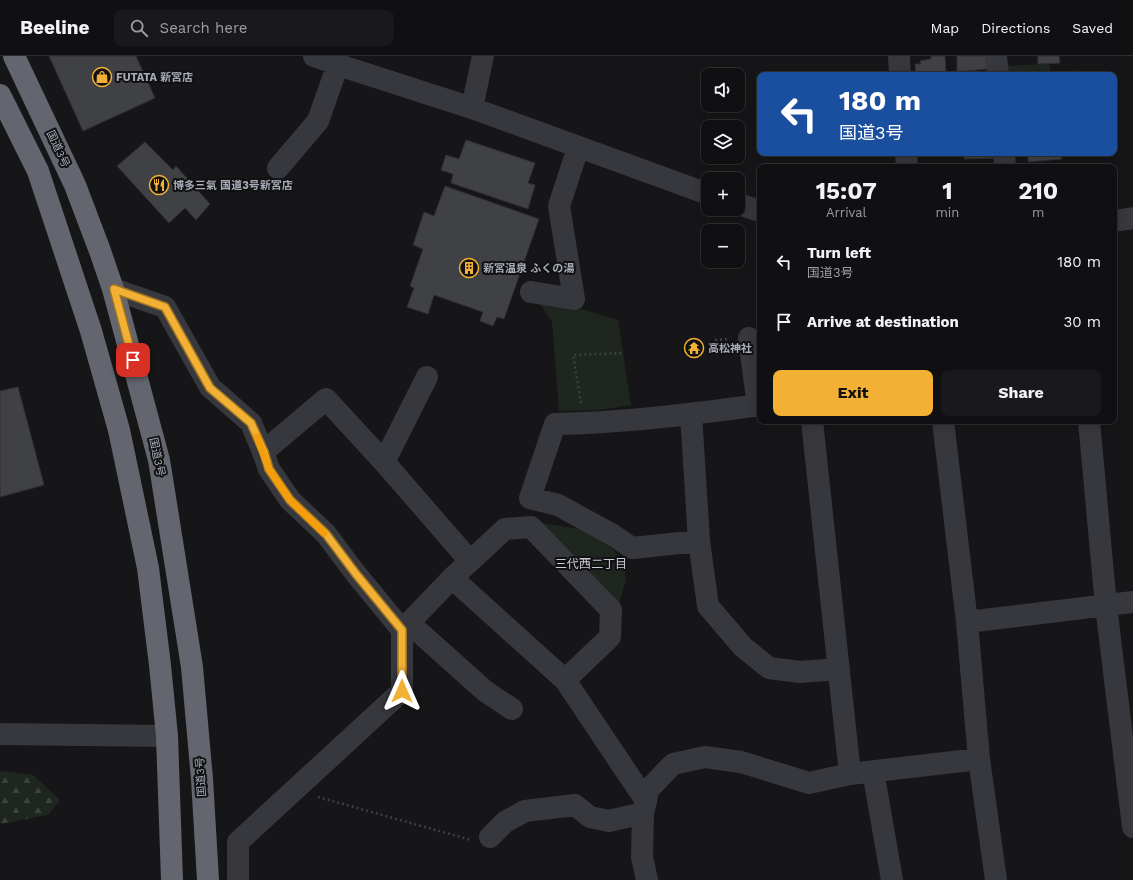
<!DOCTYPE html>
<meta charset="utf-8">
<style>
:root{--surface:#101012;--page:#19191b;--text:#f1f3f6;--muted:#9c9d9f;--line:#303032;--accent:#f2b134}
body{margin:0;font-family:"Work Sans","Noto Sans JP",sans-serif;background:var(--page);color:var(--text);height:100vh;display:flex;flex-direction:column;font-size:15px;white-space:nowrap}
*{box-sizing:border-box;margin:0}
p{font-size:13px;color:var(--muted)}
.icon{flex:none;width:22px;height:22px;fill:none;stroke:currentColor;stroke-width:2;stroke-linecap:round;stroke-linejoin:round}
.map{position:relative;flex:1;overflow:hidden}
.panel{position:absolute;left:757px;top:108px;width:360px;height:260px;display:flex;flex-direction:column;background:var(--surface);border-radius:8px;box-shadow:0 2px 10px #0003,0 0 0 1px var(--line)}
.panel>*{flex:none}
.hud{position:absolute;left:757px;top:16px;width:360px;height:84px;border-radius:8px;box-shadow:0 2px 10px #0003,0 0 0 1px var(--line);background:#1a4fa0;color:#fff;overflow:hidden}
.buttons{position:absolute;left:701px;top:12px;display:grid;gap:8px}
.buttons a{display:grid;place-items:center;width:44px;height:44px;border-radius:8px;background:var(--surface);box-shadow:0 2px 10px #0003,0 0 0 1px var(--line);font-size:20px}
.pin{position:absolute;display:grid;place-items:center;width:34px;height:34px;color:#fff;margin:-17px;border-radius:8px;box-shadow:0 2px 6px #0006}
.me{position:absolute;width:44px;margin:-22px;rotate:0deg;stroke-linejoin:round;filter:drop-shadow(0 0 3px #0008)}
.turn{display:flex;align-items:center;gap:14px;height:84px;padding:0 16px;font-size:18px}
.turn .icon{width:52px;height:52px;stroke-width:2.5}
.turn b{display:block;font-size:28px;line-height:34px}
.eta{display:flex;justify-content:space-evenly;align-items:center;height:68px;text-align:center}
.eta b{font-size:24px;font-weight:700;line-height:28px}
.primary-button{display:flex;gap:8px;margin-top:auto;padding:8px 16px}
.primary-button a{flex:1;height:46px;border-radius:8px;background:var(--accent);color:#111;font-size:16px;font-weight:700;line-height:46px;text-align:center}
.primary-button a+a{background:var(--page);color:var(--text)}
ul{padding:0;list-style:none}
li{display:flex;align-items:center;gap:12px;height:60px;padding:0 16px}
li div{flex:1}
li b{display:block;font-size:15px}
li em{font-style:normal}
header{display:flex;align-items:center;gap:24px;box-sizing:border-box;height:56px;padding:0 20px;background:var(--surface);border-bottom:1px solid var(--line)}
header strong{font-size:19px}
nav{display:flex;gap:22px;margin-inline-start:auto;font-size:14px}
.search{width:280px;height:36px;background:var(--page);display:flex;align-items:center;gap:10px;box-sizing:border-box;padding:0 14px;border-radius:8px;color:var(--muted);font-size:15px}
.map>svg:first-child{display:block}
.forest{fill:url(#forest-firs)}
.green{fill:#1e261f}
.building{fill:#404145;stroke:#303034}
.lines{fill:none;stroke-linecap:round;stroke-linejoin:round}
.path{stroke:#3d3f44;stroke-width:2.5;stroke-dasharray:2 3;stroke-linecap:butt}
.minor{stroke:#37383d;stroke-width:22}
.highway{stroke:#63666e;stroke-width:22}
.route-casing{stroke:#9d7322;stroke-width:10}
.route{stroke:#f2b134;stroke-width:7}
.slow{stroke:#f59e0b;stroke-width:7}
.labels{text-anchor:middle;dominant-baseline:central;stroke-width:4;stroke-linejoin:round;paint-order:stroke}
.poi-label{font-size:11px;font-weight:bold;fill:#a8adb8;stroke:#111113;text-anchor:start}
.street-label{font-size:11px;fill:#a8adb8;stroke:#111113}
.neighbourhood-label{font-size:12px;fill:#c9ccd4;stroke:#111113}
</style>
<header>
<strong>Beeline</strong>
<div class="search"><svg class="icon" aria-label="search" viewBox="0 0 24 24"><circle cx="10" cy="10" r="6"/><path d="M15 15l6 6"/></svg>Search here</div>
<nav><a>Map</a><a>Directions</a><a>Saved</a></nav>
</header>
<div class="map">
<svg width="1133" height="824" viewBox="0 0 1133 824">
<defs>
<pattern id="forest-firs" width="22" height="20" patternUnits="userSpaceOnUse"><rect width="22" height="20" fill="#1e261f"/><path d="M5 1l3.5 6h-7zM16 11l3.5 6h-7z" fill="#3c433d"/></pattern>
</defs>
<rect width="100%" height="100%" fill="#161618"/>
<path class="forest" d="M0,715L33,719L60,744L48,759L0,768Z"/>
<path class="green" d="M1049,8L1051,19H1008L1007,10Z
M538,245L585,254L618,264L631,349L598,354L559,355L552,266Z
M537,466L579,473L608,488L624,506L626,524L618,551Z"/>
<path class="building" d="M49,0H136L155,42L83,75Z
M931,0H945L946,18L916,19L915,8H921L920,5L931,3Z
M957,0H986L987,13L957,16Z
M1038,0H1059L1060,7L1038,8Z
M1075,15V19H1058V16Z
M466,84L535,107L528,127L535,129L528,153L451,127L453,118L441,114L446,99L459,103Z
M145,86L173,114L176,110L210,148L196,164L185,152L169,167L117,110Z
M964,97H994L995,102L964,103Z
M1028,97H1061L1062,103L1028,106Z
M445,130L539,163L504,263L497,261L493,270L480,265L483,256L434,239L428,258L407,251L414,232L410,230L423,193L413,189L424,156L434,160Z
M18,331L44,429L0,441V335Z"/>
<g class="lines">
<path class="path" d="M715,284L729,283
M581,347L573,299L624,297
M318,741L471,784"/>
<path class="minor" d="M314,0L348,12L472,52L708,138
M899,0L900,19
M996,0L998,19
M472,52L483,0
M906,97L907,111
M1004,97L1005,111
M278,112L318,65L338,8
M738,148L760,155
M1114,165L1133,162
M113,233L165,251L210,331L251,367L263,396
M531,236L574,243L559,150L578,92
M749,282L758,350
M691,358L699,485L708,550L743,591L769,612L800,616L839,613
M812,365L850,718
M943,365L967,566L979,703L996,824
M1089,365L1106,550L1133,771
M384,406L427,321
M699,485L632,492L613,479L558,449L530,442L555,368C623,367 692,358 760,349
M452,522L565,624L646,745
M967,566L1133,546
M409,567L485,635L512,653
M402,574L356,518L326,478L290,444L269,413L263,396L326,343L384,406L470,505
M0,678L167,680
M873,715L892,824
M490,781L505,766L525,755L575,749L590,761L609,765L643,757
M238,824V786L402,635V574L452,522L505,473L531,471L611,554L610,581L565,624
M647,824L642,801L643,757L646,745L648,734L673,708L705,701L741,706L809,727L850,718L979,703"/>
<path class="highway" d="M14,0L75,129L100,195L113,233L159,404L192,611L202,723L208,824
M0,39L38,115L91,275L119,374L148,512L160,609L167,680L172,824"/>
</g>
<g class="lines">
<defs>
<path id="route" d="M133,304L114,233L165,251L210,332L251,367L264,396L269,413L290,444L326,478L356,518L402,574V635"/>
</defs>
<use href="#route" class="route-casing"/>
<use href="#route" class="route"/>
<path class="slow" d="M257,381L269,413L290,444L324,477"/>
</g>
<defs>
<symbol id="shop-ring" viewBox="-11 -11 22 22"><circle r="9.5" fill="#111113" stroke="#f2b134" stroke-width="1.5"/><path d="M-5-2.5h2.3a2.7 3.5 0 0 1 5.4 0H5L5.5 6h-11ZM-1.5-2.5h3a1.5 2.3 0 0 0-3 0Z" fill="#f2b134"/></symbol>
<symbol id="restaurant-ring" viewBox="-11 -11 22 22"><circle r="9.5" fill="#111113" stroke="#f2b134" stroke-width="1.5"/><path d="M-5-6h1v4h1v-4h1v4h1v-4h1v5L-1.5 .5V6h-2V.5L-5-1ZM5-6V6H3V1.5H1.5Q1.5-4 5-6Z" fill="#f2b134"/></symbol>
<symbol id="building-ring" viewBox="-11 -11 22 22"><circle r="9.5" fill="#111113" stroke="#f2b134" stroke-width="1.5"/><path d="M-4-6H4V6H1V3H-1V6H-4ZM-2.5-4.3h1.7v1.8h-1.7ZM.8-4.3h1.7v1.8H.8ZM-2.5-1h1.7V.8h-1.7ZM.8-1h1.7V.8H.8Z" fill="#f2b134"/></symbol>
<symbol id="temple-ring" viewBox="-11 -11 22 22"><circle r="9.5" fill="#111113" stroke="#f2b134" stroke-width="1.5"/><path d="M0-6L5-2H3V0L6.5 2.5H4V6H1.5V3h-3V6H-4V2.5H-6.5L-3 0V-2H-5Z" fill="#f2b134"/></symbol>
</defs>
<g fill-rule="evenodd">
<use href="#shop-ring" x="91" y="10" width="22" height="22"/>
<use href="#restaurant-ring" x="148" y="118" width="22" height="22"/>
<use href="#building-ring" x="458" y="201" width="22" height="22"/>
<use href="#temple-ring" x="683" y="281" width="22" height="22"/>
</g>
<g class="labels">
<g class="poi-label">
<text x="116" y="21">FUTATA 新宮店</text>
<text x="173" y="129">博多三氣 国道3号新宮店</text>
<text x="483" y="212">新宮温泉 ふくの湯</text>
<text x="708" y="292">高松神社</text>
</g>
<g class="street-label">
<text transform="translate(58 93) rotate(65)">国道3号</text>
<text transform="translate(157 401) rotate(78)">国道3号</text>
<text transform="translate(201 721) rotate(-94)">国道3号</text>
</g>
<g class="neighbourhood-label">
<text x="591" y="508">三代西二丁目</text>
</g>
</g>
</svg>
<div class="buttons">
<a><svg class="icon" aria-label="sound" viewBox="0 0 24 24"><path d="M4 9h4l5-4v14l-5-4H4zM17 9q2 3 0 6"/></svg></a>
<a><svg class="icon" aria-label="layers" viewBox="0 0 24 24"><path d="M12 4l9 5-9 5-9-5zM3 14l9 5 9-5"/></svg></a>
<a>+</a>
<a>−</a>
</div>
<div class="pin" style="left:133px;top:304px;background:#d93025"><svg class="icon" aria-label="arrive" viewBox="0 0 24 24"><path d="M6 21V4h12l-3 4 3 4H6"/></svg></div>
<svg class="me" style="left:402px;top:635px" viewBox="-20 -20 40 40"><path d="M0-17L14 15 0 8-14 15z" fill="#f2b134" stroke="#fff" stroke-width="4"/></svg>
<div class="hud">
<div class="turn"><svg class="icon" aria-label="left" viewBox="0 0 24 24"><path d="M17 20v-9H6M10 6l-5 5 5 5"/></svg><div><b>180 m</b>国道3号</div></div>
</div>
<section class="panel">
<div class="eta">
<div><b>15:07</b><p>Arrival</p></div>
<div><b>1</b><p>min</p></div>
<div><b>210</b><p>m</p></div>
</div>
<ul>
<li><svg class="icon" aria-label="left" viewBox="0 0 24 24"><path d="M17 20v-9H6M10 6l-5 5 5 5"/></svg><div><b>Turn left</b><p>国道3号</p></div><em>180 m</em></li>
<li><svg class="icon" aria-label="arrive" viewBox="0 0 24 24"><path d="M6 21V4h12l-3 4 3 4H6"/></svg><div><b>Arrive at destination</b></div><em>30 m</em></li>
</ul>
<div class="primary-button"><a>Exit</a><a>Share</a></div>
</section>
</div>
